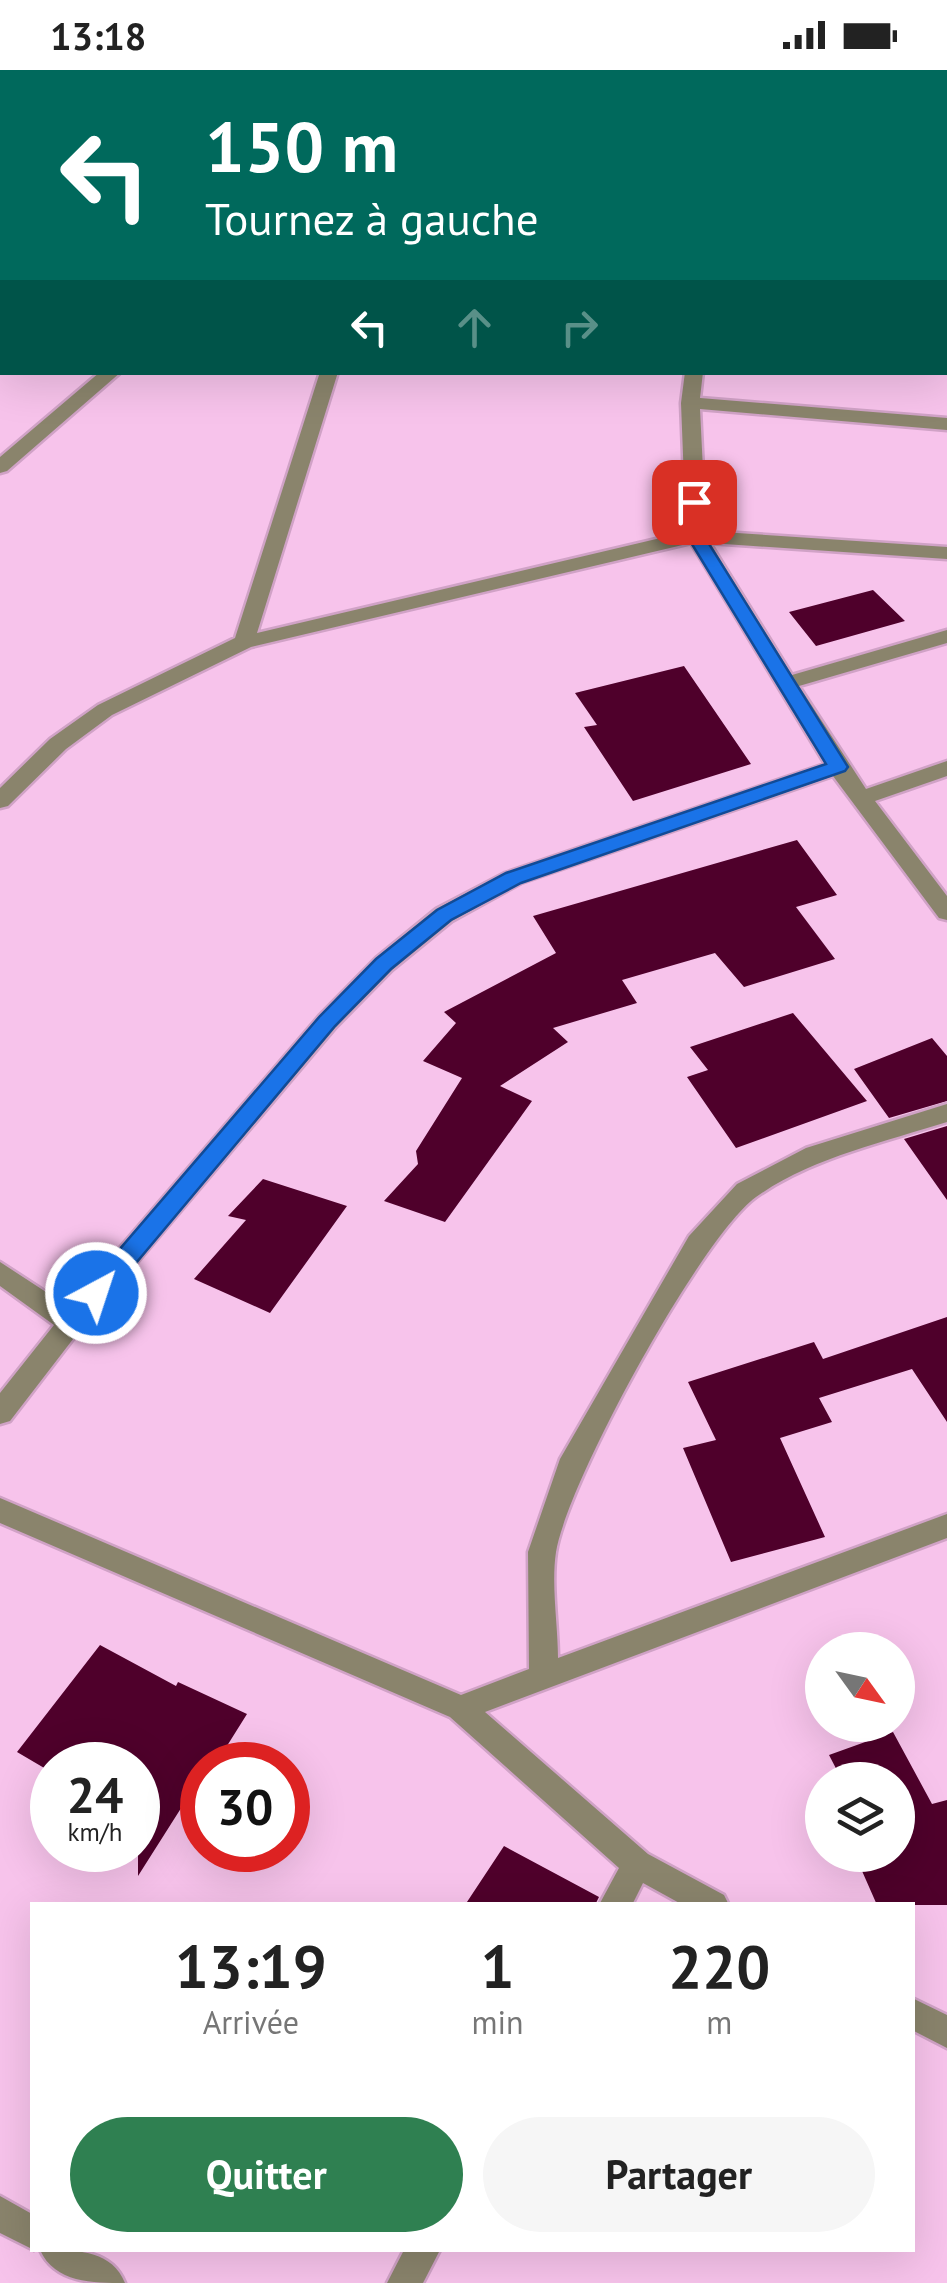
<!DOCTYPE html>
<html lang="fr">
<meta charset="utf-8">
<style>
:root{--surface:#fff;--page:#f6f6f6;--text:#222;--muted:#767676;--accent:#2f8051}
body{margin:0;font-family:"PT Sans",sans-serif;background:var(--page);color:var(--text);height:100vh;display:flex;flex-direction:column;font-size:38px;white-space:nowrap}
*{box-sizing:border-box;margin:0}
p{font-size:32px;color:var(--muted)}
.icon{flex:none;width:55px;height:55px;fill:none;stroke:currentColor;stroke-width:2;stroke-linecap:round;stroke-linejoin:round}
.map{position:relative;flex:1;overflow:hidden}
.side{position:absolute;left:30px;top:1832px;width:885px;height:350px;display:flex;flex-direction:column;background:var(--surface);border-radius:0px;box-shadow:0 10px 40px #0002}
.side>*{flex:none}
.hud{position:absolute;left:0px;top:0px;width:948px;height:305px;box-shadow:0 10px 40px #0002;background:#00695c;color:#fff;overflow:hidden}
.needle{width:65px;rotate:123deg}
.buttons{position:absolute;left:805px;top:1562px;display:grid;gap:20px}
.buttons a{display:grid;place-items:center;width:110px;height:110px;border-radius:50%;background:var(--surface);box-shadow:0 10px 40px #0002;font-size:50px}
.speed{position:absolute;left:30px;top:1672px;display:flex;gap:20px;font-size:50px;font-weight:700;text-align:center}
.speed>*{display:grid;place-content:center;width:130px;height:130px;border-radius:50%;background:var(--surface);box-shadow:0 10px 40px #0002;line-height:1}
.speed small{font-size:25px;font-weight:400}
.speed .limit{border:15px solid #d22;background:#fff;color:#111}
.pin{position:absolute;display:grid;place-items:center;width:85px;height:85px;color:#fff;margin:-42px;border-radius:20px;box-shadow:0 5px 15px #0006}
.me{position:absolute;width:110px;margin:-55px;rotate:40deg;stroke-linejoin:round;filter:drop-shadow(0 0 8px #0008)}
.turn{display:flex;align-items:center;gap:35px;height:210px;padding:0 40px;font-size:45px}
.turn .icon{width:130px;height:130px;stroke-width:2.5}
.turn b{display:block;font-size:70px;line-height:85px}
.lanes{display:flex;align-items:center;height:95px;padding:0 40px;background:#0003;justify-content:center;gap:50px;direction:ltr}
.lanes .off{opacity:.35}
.eta{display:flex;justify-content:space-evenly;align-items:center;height:170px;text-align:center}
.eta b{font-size:60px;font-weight:700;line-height:70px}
.action{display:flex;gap:20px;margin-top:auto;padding:20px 40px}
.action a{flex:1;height:115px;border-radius:60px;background:var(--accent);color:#fff;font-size:40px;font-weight:700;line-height:115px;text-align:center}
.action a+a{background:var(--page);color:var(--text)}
.status{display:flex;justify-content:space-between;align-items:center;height:70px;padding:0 50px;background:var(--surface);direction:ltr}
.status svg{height:28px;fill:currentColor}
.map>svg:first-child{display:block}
.building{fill:#4f002b}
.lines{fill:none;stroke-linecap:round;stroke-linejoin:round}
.minor-casing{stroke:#d0a2c6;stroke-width:5}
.major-casing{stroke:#d0a2c6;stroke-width:5}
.minor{fill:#8a846c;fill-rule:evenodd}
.major{fill:#4d4110;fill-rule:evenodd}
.route{fill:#1a73e8;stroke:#114b97;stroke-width:2.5}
</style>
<div class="status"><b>13:18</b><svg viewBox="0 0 49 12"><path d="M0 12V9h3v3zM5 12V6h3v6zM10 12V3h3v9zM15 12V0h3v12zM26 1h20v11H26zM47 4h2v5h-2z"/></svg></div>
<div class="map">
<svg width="947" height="2213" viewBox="0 0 947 2213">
<rect width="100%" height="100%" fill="#f7c3eb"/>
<path class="building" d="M873,520L905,551L816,576L789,542Z
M684,596L751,694L633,731L584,657L597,655L575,623Z
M797,770L837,825L796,837L835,889L744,917L715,883L622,910L637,933L553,958L568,972L500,1016L532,1031L445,1152L384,1131L418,1094L416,1081L462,1008L423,991L456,953L444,942L556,883L533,846Z
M793,943L867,1031L736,1078L687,1007L708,1000L690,977Z
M932,968L947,986V1031L889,1048L854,999Z
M947,1056V1130L904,1069Z
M263,1109L347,1136L270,1243L194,1209L246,1150L228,1146Z
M947,1247V1352L912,1299L819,1328L832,1352L780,1368L825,1467L731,1492L683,1378L716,1370L688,1312L814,1272L823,1289Z
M100,1575L176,1616L178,1612L247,1644L215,1695H202V1715L197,1713L138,1806V1695H52L51,1702L17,1682Z
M893,1662L932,1734L947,1730V1835H877L855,1785H898V1710H842L829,1685Z
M504,1776L599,1827L595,1835H465Z"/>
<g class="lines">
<defs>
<path id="minor" d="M0,217H2V227H0Z
M945,231H947V242H945Z
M100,302H121L7,401L0,403V387Z
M320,302H338L257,563L686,462L681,333L685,302H703L700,328L947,348V360L700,339L706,461L947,477V489L710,473L792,605L947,560V573L799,616L866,719L947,691V706L875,731L947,826V850L939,848L833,706L521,813L452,851L392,900L336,957L80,1260L10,1351L0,1354V1323L54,1255L0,1216V1192L69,1237L320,945L376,888L436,839L505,803L825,694L691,473L251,577L112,645L66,679L8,736L0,738V718L50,669L98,635L235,568Z
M947,1034V1052C884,1072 811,1088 756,1127C701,1167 567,1413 556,1482C551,1515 558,1555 558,1588L947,1444V1468L485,1642L648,1784L724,1825L729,1835H683L643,1813L632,1835H599L619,1798L450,1647L0,1453V1428L461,1625L529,1599L528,1482L560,1389L689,1166L737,1114L806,1078Z
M912,1928L947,1945V1978L912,1960Z
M0,2126L32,2144L34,2180L0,2163Z
M40,2180C72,2180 111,2178 125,2213C93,2213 55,2213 40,2180Z
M404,2180H440L423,2213H387Z"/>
<path id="major" d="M0,5H2V15H0Z
M945,71L947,72V82L945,81Z"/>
</defs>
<use href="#minor" class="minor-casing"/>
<use href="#major" class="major-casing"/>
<use href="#minor" class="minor"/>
<use href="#major" class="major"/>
</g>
<path class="route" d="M694,427L703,432L704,466L848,697L845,701L521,813L451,850L391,899L335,956L105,1230H88L85,1223L88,1216L320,946L376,889L437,840L506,803L826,694L687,466L685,432Z"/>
</svg>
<div class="buttons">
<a><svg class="needle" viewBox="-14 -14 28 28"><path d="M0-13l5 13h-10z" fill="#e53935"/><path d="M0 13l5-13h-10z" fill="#767676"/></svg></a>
<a><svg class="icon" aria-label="layers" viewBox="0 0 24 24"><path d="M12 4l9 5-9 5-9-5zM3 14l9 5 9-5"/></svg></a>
</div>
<div class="speed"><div>24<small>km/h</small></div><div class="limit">30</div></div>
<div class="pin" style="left:694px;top:432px;background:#d93025"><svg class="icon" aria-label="arrive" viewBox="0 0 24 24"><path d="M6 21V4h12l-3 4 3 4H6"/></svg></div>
<svg class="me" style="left:96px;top:1223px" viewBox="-20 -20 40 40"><circle r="17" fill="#1a73e8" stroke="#fff" stroke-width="3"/><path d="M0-11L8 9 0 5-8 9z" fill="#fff"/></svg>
<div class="hud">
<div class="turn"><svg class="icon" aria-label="left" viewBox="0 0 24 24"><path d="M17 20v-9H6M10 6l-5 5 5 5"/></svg><div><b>150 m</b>Tournez à gauche</div></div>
<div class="lanes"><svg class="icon" aria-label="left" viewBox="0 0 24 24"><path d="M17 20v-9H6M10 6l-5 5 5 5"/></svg><svg class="icon off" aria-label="ahead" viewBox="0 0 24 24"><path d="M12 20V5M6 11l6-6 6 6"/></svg><svg class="icon off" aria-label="right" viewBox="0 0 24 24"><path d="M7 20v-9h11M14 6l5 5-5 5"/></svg></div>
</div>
<section class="side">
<div class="eta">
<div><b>13:19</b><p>Arrivée</p></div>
<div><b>1</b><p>min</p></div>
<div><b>220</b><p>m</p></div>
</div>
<div class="action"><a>Quitter</a><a>Partager</a></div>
</section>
</div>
